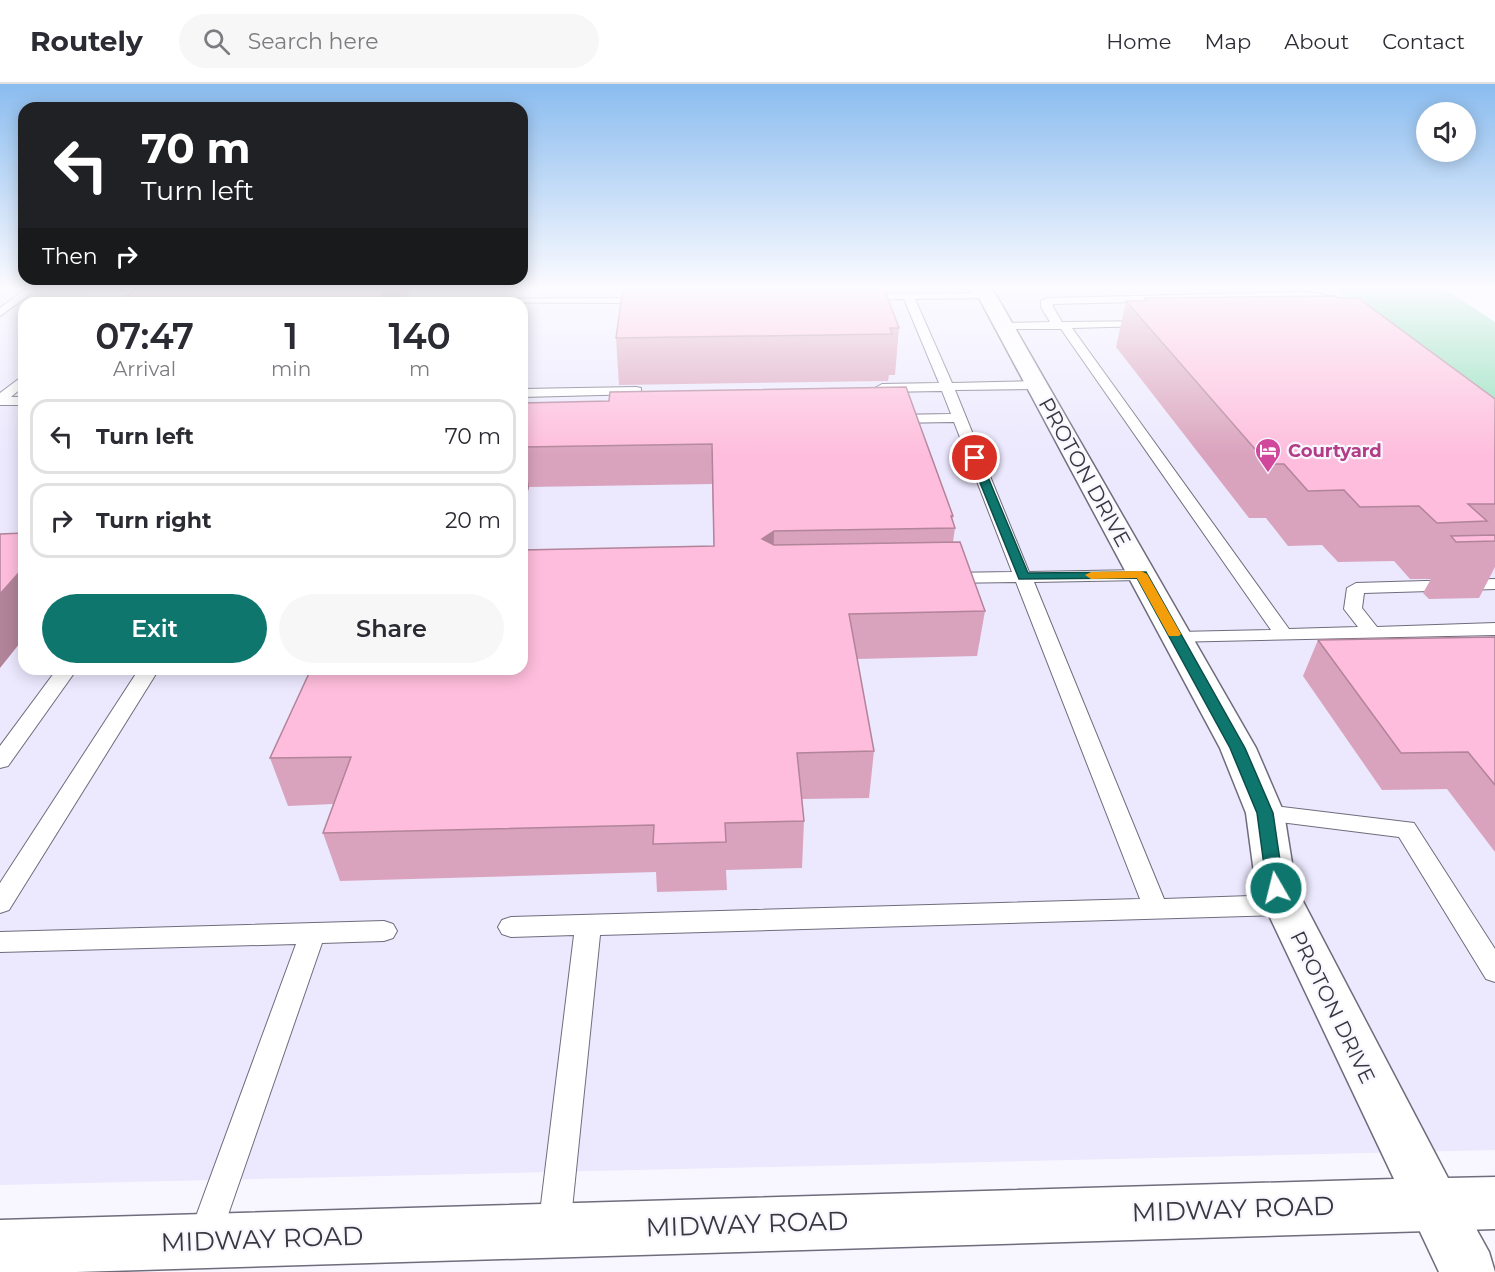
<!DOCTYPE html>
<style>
:root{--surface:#fff;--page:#f7f7f7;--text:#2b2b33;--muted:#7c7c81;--line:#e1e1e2;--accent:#0f766e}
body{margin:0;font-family:Montserrat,sans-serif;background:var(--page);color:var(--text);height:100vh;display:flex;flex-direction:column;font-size:22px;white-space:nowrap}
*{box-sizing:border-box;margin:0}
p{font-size:20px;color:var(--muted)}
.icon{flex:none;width:33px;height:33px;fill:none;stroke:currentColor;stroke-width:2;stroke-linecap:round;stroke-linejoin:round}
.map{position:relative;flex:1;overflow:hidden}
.details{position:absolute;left:18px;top:213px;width:510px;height:378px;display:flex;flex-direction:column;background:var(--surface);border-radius:18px;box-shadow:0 3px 15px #0003}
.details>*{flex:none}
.top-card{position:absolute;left:18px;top:18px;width:510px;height:183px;border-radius:18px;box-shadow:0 3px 15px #0003;background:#202124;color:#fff;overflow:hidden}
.fabs{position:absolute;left:1416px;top:18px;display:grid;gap:12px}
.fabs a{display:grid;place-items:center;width:60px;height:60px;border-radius:50%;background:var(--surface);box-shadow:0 3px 15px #0003;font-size:30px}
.pin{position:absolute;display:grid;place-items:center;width:51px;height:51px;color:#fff;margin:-26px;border:3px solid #fff;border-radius:50%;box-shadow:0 2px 6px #0007}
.me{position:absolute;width:66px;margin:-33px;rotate:352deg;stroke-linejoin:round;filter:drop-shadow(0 0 4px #0008)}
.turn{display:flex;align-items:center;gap:21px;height:126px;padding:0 24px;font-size:27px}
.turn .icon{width:78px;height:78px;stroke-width:2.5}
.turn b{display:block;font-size:42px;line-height:51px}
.then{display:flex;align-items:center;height:57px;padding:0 24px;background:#0003;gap:12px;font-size:22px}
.eta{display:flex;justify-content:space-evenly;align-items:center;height:102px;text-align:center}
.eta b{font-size:36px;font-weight:600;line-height:42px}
.cta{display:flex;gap:12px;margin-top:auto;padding:12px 24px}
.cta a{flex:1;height:69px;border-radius:36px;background:var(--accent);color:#fff;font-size:24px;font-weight:600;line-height:69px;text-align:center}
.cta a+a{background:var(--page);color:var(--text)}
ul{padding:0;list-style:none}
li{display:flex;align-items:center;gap:18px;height:75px;margin:0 12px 9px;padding:0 12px;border:3px solid var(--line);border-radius:18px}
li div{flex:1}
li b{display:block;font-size:22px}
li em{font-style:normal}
header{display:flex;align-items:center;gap:36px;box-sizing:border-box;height:84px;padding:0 30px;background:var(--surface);border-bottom:2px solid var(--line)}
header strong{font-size:28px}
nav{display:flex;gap:33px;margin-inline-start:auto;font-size:21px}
.search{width:420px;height:54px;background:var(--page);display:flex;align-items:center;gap:15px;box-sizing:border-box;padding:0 21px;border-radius:33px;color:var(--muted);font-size:22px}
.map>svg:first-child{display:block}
.built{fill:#ece8fe;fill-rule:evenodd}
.green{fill:#8fdfb9}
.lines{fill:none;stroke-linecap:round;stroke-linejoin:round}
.lane-casing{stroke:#6f6c7c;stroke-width:2}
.street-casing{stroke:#6f6c7c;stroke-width:3}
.secondary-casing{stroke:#6f6c7c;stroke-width:3}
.lane{fill:#fff;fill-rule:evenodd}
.street{fill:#fff;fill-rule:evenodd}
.secondary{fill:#fff;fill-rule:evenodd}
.wall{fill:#daa3bd}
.shaded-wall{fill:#b2849a}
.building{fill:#febddc;stroke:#b2849a;stroke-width:1.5}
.route{fill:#0f766e;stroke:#0a4d48;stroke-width:1.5}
.slow{fill:#f59e0b}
.labels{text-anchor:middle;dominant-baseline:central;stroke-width:4.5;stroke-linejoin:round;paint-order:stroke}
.far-hotel-label{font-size:18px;font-weight:bold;fill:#b23c85;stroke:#f8f7ff;text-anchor:start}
.street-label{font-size:21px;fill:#38373e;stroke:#f8f7ff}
.near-street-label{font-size:26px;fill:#38373e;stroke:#f8f7ff}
</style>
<header>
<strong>Routely</strong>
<div class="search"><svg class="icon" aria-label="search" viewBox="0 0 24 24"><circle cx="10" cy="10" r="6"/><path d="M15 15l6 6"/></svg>Search here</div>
<nav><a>Home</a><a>Map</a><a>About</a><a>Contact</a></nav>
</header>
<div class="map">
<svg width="1495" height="1188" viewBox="0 0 1495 1188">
<rect width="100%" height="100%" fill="#f8f7ff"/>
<path class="built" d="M0,204H92L84,212L864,204H1335L1495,325V1066L0,1101ZM24,219H522V585H24Z"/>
<path class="green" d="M1335,204H1443L1495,238V325Z"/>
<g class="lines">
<defs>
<path id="lane" d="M27,204H39L0,232V224Z
M1302,208L1321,210L1343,218L1337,221L1302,214L1053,220V223L1062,238L1150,237V241L1146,242L1072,244L1289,545L1358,543L1344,525L1347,504L1356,499L1495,495V505L1364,509L1362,524L1377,543L1495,539V551L1170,558L1168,554L1177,548L1271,546L1061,245H1003L997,242L1003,239L1050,238L1041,223V217L1047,214Z
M991,209V213L987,214L915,215L952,299L1038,297L1044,301L1038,305L955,306L1029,488L1141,486L1150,491L1141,496L1034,498L1164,815L1283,811L1292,814L1295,821L1292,828L1283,831L600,851L570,1145L565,1156L554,1161L543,1156L538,1145L574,851L511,853L502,850L498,843L502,836L511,833L1140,815L1016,498L946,499L937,494L946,489L1012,488L954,338L891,339L884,335L891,331L951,330L942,307L882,308L875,304L882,300L939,299L904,215L859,216L854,213L859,210Z
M651,214V218L647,219L368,218L374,215Z
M24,291V302L11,313H24V321H0V309Z
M636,303L641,304V310L522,313V305Z
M57,585H77L8,682L0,684V662Z
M139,585H159L9,826L0,829V799Z
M1265,721L1414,739L1495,865V898L1486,895L1399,753L1257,735L1254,729L1257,723Z
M384,837L393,840L397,847L393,854L384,857L322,859L220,1154L215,1165L204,1170L193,1165L188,1154L296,860L0,868V848Z"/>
<path id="street" d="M1433,1094L1452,1101L1489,1168L1495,1188H1439L1407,1120L1414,1101Z"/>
<path id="secondary" d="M968,204H990L996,211L1256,664L1284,729L1296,804L1448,1094L1495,1093V1145L76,1188H0V1136L1394,1095L1256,804L1246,729L1220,664L979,214Z"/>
</defs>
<use href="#lane" class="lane-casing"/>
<use href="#street" class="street-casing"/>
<use href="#secondary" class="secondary-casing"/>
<use href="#lane" class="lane"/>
<use href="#street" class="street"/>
<use href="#secondary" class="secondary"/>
</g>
<path class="wall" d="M136,204H411L406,213H399Z
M1145,214L1495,315V483L1479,514L1429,515L1423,509L1431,495H1410L1394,477L1338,478L1322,461L1288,462L1266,434H1249L1116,263L1126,217H1144Z
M899,244L895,291H889L888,297L619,301L616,254Z
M609,317L953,432L952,437L955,444L953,458L985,527L977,572L857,575L874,667L869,714L802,715L804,737L802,784L726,786L727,806L657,808L656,788L340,797L323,749L333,720L288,722L270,674L714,462L712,400L529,403L522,432V319Z
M1495,553V768L1447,705L1382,706L1303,592L1318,556Z"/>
<path class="shaded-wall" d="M387,204H398L401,219H377Z
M405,204H411L406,213Z
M523,363L529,403L522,432V368Z
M774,447L773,490L762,455Z
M24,483V554L0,584V510Z"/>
<path class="building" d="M136,204H387L377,219H119Z
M623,204H884L899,244H890L892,250L616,254Z
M1335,212L1339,214H1358L1495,315V420H1468L1487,437L1437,439L1419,422L1360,423L1344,406L1308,407L1284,380H1268L1126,217H1147L1145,214Z
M906,303L953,432H951L955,444L774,447L762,455L774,461L960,458L985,527L849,530L874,667L797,669L804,737L725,739L726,758L653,760L654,741L323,749L351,673L270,674L311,585H522V466L714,462L712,360L523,363L522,368V319L609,317L610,308Z
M24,449V483L0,510V450Z
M1495,451V457L1456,458L1451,452Z
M1495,553V701L1468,668L1401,669L1318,556Z"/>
<linearGradient id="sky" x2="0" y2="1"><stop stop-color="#8abcef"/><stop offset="0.55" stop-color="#fcfbff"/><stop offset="1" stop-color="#fcfbff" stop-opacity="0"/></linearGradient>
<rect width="1495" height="371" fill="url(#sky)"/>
<path class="route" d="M972,371L980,374L1028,489L1146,488L1245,664L1273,729L1284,804L1282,808H1270L1267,804L1257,729L1230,664L1137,494L1019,495L970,374Z"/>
<path class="slow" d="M1141,487L1147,490L1181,550L1179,552H1169L1137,494L1091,495L1085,491L1091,488Z"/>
<defs>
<symbol id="hotel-pin" viewBox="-11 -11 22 30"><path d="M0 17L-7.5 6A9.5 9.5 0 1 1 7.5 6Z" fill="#d1479c" stroke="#f8f7ff"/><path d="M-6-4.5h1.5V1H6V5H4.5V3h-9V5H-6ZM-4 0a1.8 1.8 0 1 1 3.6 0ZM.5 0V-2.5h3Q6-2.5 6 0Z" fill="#fff"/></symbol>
</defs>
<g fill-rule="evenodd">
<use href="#hotel-pin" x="1253" y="352" width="30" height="40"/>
</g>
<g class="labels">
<g class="far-hotel-label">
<text x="1288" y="367">Courtyard</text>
</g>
<g class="street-label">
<text transform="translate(1085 388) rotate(61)">PROTON DRIVE</text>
<text transform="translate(1333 923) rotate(64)">PROTON DRIVE</text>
</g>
<g class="near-street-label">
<text transform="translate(1233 1125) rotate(-2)">MIDWAY ROAD</text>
<text transform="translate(747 1140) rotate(-2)">MIDWAY ROAD</text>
<text transform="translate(262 1155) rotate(-2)">MIDWAY ROAD</text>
</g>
</g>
</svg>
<div class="fabs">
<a><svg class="icon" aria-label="sound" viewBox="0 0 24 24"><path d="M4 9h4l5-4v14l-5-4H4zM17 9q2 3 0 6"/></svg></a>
</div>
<div class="pin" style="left:975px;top:374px;background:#d93025"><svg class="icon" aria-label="arrive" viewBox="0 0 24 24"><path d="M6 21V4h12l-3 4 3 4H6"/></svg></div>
<svg class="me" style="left:1276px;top:804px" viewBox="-20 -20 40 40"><circle r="17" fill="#0f766e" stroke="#fff" stroke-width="3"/><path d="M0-11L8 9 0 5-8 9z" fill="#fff"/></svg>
<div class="top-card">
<div class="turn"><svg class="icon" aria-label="left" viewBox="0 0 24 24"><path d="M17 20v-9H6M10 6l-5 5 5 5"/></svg><div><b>70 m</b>Turn left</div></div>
<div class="then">Then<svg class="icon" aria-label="right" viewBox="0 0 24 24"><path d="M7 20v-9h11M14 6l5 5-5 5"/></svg></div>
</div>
<section class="details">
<div class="eta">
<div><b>07:47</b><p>Arrival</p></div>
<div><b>1</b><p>min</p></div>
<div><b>140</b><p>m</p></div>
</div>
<ul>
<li><svg class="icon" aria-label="left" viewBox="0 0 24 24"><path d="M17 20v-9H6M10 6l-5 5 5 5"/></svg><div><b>Turn left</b></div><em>70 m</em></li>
<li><svg class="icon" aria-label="right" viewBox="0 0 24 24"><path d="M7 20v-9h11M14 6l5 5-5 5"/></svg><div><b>Turn right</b></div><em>20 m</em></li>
</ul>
<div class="cta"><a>Exit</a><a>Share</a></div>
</section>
</div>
